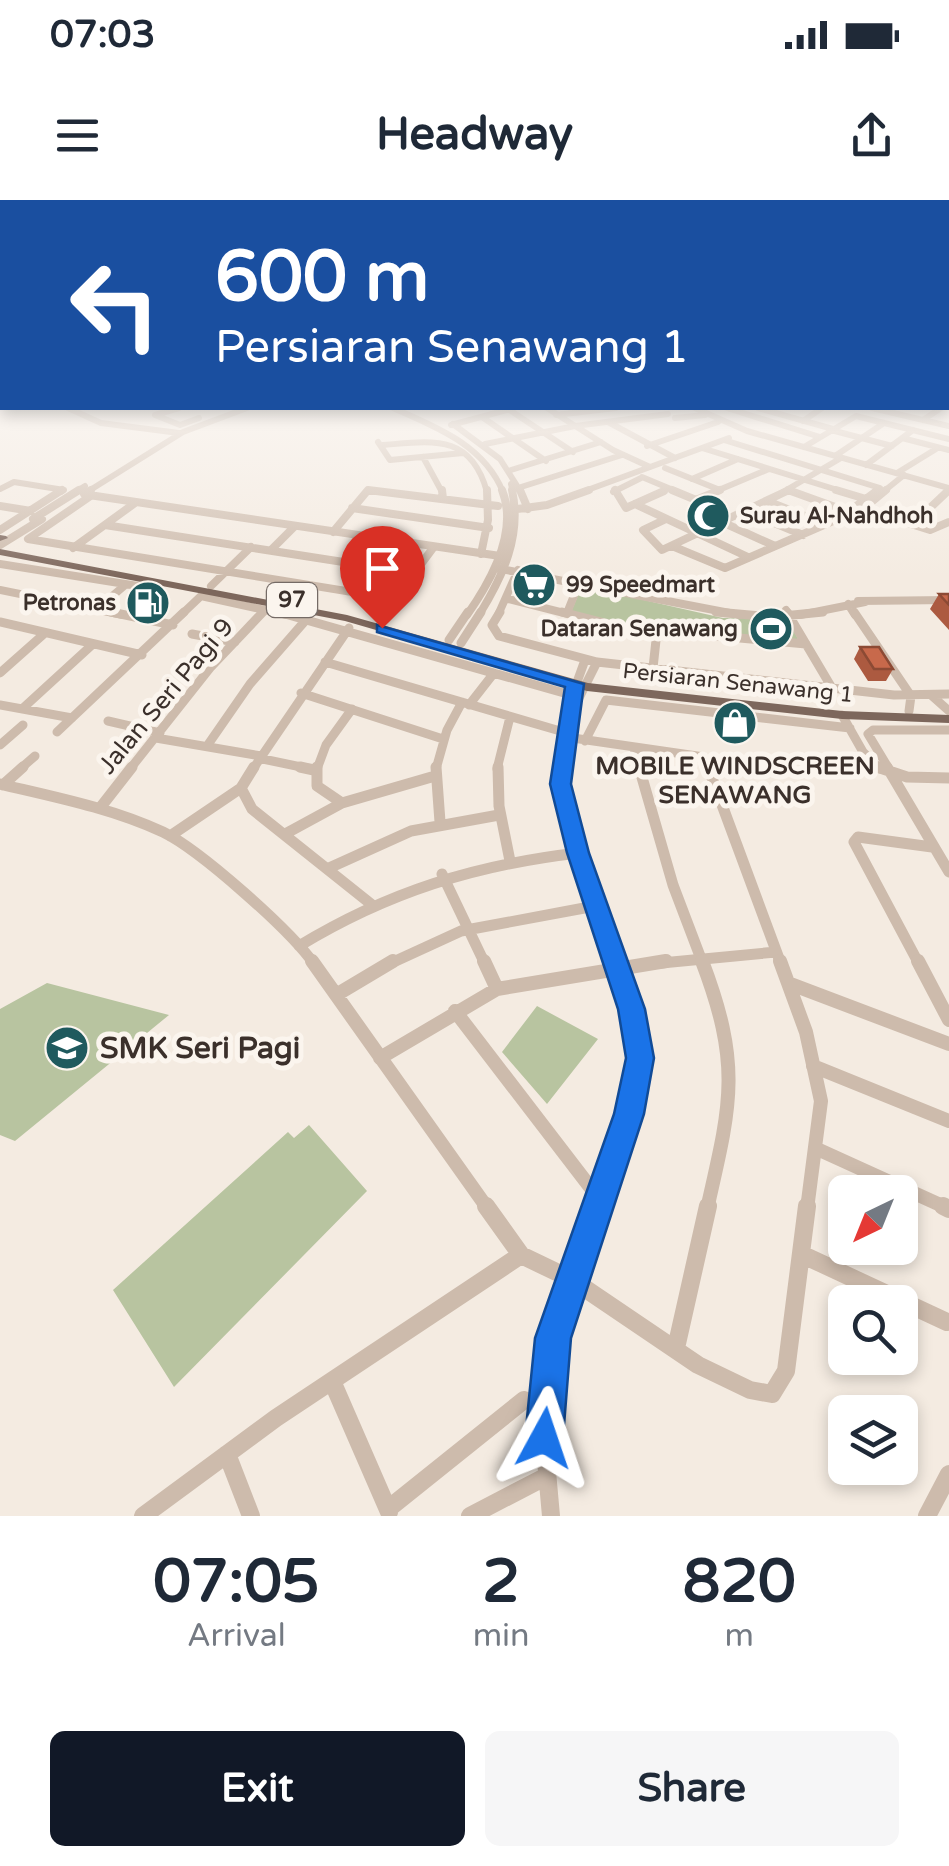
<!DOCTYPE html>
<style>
:root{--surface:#fff;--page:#f6f6f7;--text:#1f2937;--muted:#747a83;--accent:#111827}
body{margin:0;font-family:"Varela Round",sans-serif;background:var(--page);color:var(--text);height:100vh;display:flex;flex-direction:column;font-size:38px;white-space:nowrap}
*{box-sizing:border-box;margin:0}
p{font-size:32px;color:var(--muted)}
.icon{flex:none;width:55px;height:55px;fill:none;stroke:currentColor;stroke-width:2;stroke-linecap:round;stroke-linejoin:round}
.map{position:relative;height:1316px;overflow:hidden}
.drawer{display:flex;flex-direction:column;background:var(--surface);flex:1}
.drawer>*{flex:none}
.top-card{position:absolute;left:0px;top:0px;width:950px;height:210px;box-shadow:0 5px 15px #0003;background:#1a4fa0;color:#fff;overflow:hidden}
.needle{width:65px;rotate:223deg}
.controls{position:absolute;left:828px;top:975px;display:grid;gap:20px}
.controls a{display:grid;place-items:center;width:90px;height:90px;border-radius:15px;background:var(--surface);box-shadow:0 5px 15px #0003;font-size:50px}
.pin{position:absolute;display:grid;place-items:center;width:85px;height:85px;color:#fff;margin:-102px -42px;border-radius:50% 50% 50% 0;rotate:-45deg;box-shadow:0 0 10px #0007}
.pin .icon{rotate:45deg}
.me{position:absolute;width:110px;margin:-55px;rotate:5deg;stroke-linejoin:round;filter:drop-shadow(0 0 8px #0008)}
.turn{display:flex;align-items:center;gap:35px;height:210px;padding:0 50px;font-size:45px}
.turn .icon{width:130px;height:130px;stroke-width:2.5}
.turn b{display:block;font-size:70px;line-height:85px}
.eta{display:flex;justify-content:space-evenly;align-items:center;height:170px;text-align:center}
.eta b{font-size:60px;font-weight:700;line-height:70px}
.button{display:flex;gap:20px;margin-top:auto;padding:20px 50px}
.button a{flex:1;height:115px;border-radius:15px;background:var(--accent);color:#fff;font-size:40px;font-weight:700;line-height:115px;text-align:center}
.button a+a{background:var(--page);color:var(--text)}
.status{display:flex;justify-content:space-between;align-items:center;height:70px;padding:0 50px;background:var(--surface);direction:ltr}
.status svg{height:28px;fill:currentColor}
header{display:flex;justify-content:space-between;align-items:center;height:130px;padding:0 50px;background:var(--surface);font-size:45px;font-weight:700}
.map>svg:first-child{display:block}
.green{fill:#b8c4a0}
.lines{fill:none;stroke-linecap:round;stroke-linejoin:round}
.minor-far5{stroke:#cdbbac;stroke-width:6}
.minor-far4{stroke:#cdbbac;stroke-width:8}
.minor-far3{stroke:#cdbbac;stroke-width:9}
.minor-far2{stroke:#cdbbac;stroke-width:11}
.minor-far1{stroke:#cdbbac;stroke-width:14}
.minor{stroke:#cdbbac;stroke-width:18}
.major{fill:#7d675c;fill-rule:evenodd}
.wall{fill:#ac5a40}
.shaded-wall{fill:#8c4a34}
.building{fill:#c8694b;stroke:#8c4a34;stroke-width:2.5}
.route{fill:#1a73e8;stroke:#114b97;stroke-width:2.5}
.labels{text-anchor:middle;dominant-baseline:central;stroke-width:10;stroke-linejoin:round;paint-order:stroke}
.far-poi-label{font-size:22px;font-weight:bold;fill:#3b302b;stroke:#fbf5ee;text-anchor:start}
.shield{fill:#fbf5ee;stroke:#756b66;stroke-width:2.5}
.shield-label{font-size:22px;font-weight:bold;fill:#3b302b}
.far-street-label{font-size:22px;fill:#3b302b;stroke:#fbf5ee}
.street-label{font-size:25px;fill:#3b302b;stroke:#fbf5ee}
.poi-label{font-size:25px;font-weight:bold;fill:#3b302b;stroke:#fbf5ee}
.near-poi-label{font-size:30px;font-weight:bold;fill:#3b302b;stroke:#fbf5ee;text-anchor:start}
</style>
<div class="status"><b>07:03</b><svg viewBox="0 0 49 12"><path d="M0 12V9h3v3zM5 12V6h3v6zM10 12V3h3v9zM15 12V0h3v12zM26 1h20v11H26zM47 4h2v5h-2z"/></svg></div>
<header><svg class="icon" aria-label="menu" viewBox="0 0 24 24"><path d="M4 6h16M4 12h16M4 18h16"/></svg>Headway<svg class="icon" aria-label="share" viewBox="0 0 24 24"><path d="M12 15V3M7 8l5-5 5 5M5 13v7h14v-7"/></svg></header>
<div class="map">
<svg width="949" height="1316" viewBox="0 0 949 1316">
<rect width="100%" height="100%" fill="#f4ebe1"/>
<path class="green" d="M582,386L723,418L786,415L799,441L621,425L571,412Z
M47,783L169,815L15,941L0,935V809Z
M537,806L598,839L547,904L502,852Z
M309,925L367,991L174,1187L113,1090L288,932L294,938Z"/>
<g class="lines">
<path class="minor-far5" d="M68,208L101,223L179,233
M393,208C436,227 484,245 503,292
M547,208L613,250L650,267
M695,208L747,231L949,288
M727,208L820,237
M758,208L833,229
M872,208L949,226
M508,209L573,252
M155,215L180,225L199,218
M155,215L179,208
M556,215L616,208
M482,217L546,261
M675,218L705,215
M923,220L941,208
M803,221L822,208
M608,222L675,258
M453,224L500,259L521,292
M451,225L514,208
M575,226L668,214
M831,230L892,246
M902,238L949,250
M724,240L880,288L874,292
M378,242L390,260L463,253
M485,244L575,226
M383,245C432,241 471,233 487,292
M647,246L718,222
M804,247L856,216L949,239
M702,248L844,292
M835,256L884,223
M423,257L442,292
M866,265L913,230
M665,268L720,290
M511,270L601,242
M897,273L936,249
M642,277L678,292
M692,279L738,259
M511,284L513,292
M521,287L622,255
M0,289L14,282L64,290L61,292
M788,290L794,292
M75,292L85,286
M87,292L183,232L247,208
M366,292H386
M582,292L729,238
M613,292L641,278
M714,292L769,269
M783,292L841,258
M883,292L904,275"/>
<path class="minor-far4" d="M442,290L443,299
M520,290L528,309
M615,290L626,308L664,291
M672,290L696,300L720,290
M788,290L849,312
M836,290L866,299
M886,290L863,309L930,330L949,322
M84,294L91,290
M89,295L500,356
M92,295L28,339L395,399L433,348
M767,301L825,324
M635,304L748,357
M0,306L31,311
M352,308L489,328
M510,310L547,305L589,290
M745,311L803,335
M33,319L79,290
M666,319L643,330L662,350L789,290
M722,322L775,346
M913,324L949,290
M105,325L414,373
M0,330L62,290
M333,332L368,290L498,306
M0,345L42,319
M672,346L725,368L840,318L878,290
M73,348L135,303
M271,350L295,326
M481,354L488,320L487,290
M0,364L144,387
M496,368L740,415
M211,386L251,347
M0,390L123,415
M508,399L572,415
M858,401L949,400
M848,404L855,415
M97,409L124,386
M786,410L789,415
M567,413L579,383
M181,415L201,396L287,415
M260,415L264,411
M467,415C491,381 519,332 502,290
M479,415C503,376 522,336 512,290
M498,415L518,370
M800,415L865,402"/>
<path class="minor-far3" d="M111,412L173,425
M278,412L571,495
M500,412L492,425L499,436L597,462L894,495L949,494
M562,412L620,427L806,444
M716,412L773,417L823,412
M787,412L832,488
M854,412L911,496L909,511
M0,422L142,455
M192,434L235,442
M449,440L468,412
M461,443L481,412
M325,462L567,533
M653,468L657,431
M0,473L45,433
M301,493L443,539
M931,495L949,511
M0,505L72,518
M469,505L494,473
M22,509L93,444
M842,515L863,552L880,569
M569,518L597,462
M108,521L160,533
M57,532L184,412
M566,537L704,557L709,569
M156,538L261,556
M585,541L606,500L850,528
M0,545L23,525
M207,546L250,484L305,421
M634,549L640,569
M258,558L311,569
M20,569L35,556
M130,569L210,468L263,412
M253,569L349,428
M317,569L326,545L352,509
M436,569L447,530L462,502
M497,569L510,517
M562,569L568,507L585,460
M889,569L868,534L873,530H949"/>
<path class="minor-far2" d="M254,567L241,588L252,609L371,704
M300,567L314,570
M317,567V586L342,603
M436,567L440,622
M498,567L499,606L510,661
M562,567L560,584L616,764
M639,567L673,685L703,764
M708,567L781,764
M877,567L907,577L949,578
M887,567L949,672
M0,584C55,597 111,608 163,632C200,650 290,730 314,764
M3,585L23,567
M100,608L132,567
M285,634L342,603L435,576
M170,636L241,588
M329,668L411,631L499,615
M442,674L485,764
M299,746C388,692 475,665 578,653
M389,764L461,731L595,706
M651,764L776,752
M919,764L854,642L858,637L932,647"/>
<path class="minor-far1" d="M312,761L488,1009
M484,761L497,789
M702,761C742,866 731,904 707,1009
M780,761L806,832L821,901L807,1009
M918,761L949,820
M788,783L949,844
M336,795L393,761
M455,811L600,1000
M380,858L497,789L666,761
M813,866L949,921
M815,948L949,1009
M597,1009C613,962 637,910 640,859C641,827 626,792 615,761"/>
<path class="minor" d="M486,1006L521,1055L571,1079L698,1165L750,1190L772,1194L786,1171L807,1006
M943,1006L949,1009
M803,1055L947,1122
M676,1148L708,1006
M332,1181L389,1312
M227,1254L251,1316
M388,1309L524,1200
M143,1316L276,1218L521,1055
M470,1316L547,1276
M551,1316L544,1238L553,1138L597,1006
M927,1316L949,1274"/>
<path class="major" d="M0,335L6,336L8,338L0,341Z
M0,349L347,415L588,483L842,511L949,515V523L842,519L587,491L345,421L0,355Z"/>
</g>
<path class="wall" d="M692,304L714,308L711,319L705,321L690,315Z
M939,394H949V430L930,409Z
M860,447L893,469L886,481H868L854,459Z"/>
<path class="shaded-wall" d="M714,308L711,319L705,321L708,310Z"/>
<path class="building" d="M698,301L714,308L708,310L692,304Z
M939,394H949V405Z
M860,447H879L893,469H874Z"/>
<linearGradient id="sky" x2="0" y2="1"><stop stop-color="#7eb2d2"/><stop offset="0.51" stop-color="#faf6f2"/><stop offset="1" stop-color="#faf6f2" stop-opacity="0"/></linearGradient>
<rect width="949" height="378" fill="url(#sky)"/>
<path class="route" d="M377,425L584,484L571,584L589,653L645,809L654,858L644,914L571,1138L563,1238L557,1252L544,1257L530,1252L525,1238L535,1138L614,914L626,858L618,809L567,653L550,584L565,487L377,432Z"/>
<defs>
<symbol id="mosque-disc" viewBox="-11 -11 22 22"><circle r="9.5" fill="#1f5a5e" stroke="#fbf5ee"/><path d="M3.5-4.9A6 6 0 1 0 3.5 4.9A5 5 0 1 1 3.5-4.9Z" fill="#fff"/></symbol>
<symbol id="supermarket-disc" viewBox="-11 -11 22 22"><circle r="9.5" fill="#1f5a5e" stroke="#fbf5ee"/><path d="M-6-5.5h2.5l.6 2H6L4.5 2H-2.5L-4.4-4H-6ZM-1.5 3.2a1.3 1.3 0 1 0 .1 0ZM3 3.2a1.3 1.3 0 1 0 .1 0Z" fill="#fff"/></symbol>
<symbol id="fuel-disc" viewBox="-11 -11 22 22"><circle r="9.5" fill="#1f5a5e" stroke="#fbf5ee"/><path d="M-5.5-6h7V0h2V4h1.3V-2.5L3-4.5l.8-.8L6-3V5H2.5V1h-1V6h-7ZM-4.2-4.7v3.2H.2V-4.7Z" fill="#fff"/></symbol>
<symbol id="stadium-disc" viewBox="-11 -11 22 22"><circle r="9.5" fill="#1f5a5e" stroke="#fbf5ee"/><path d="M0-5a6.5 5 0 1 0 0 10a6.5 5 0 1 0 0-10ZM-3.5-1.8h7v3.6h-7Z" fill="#fff"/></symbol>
<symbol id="shop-disc" viewBox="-11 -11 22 22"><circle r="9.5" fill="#1f5a5e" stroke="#fbf5ee"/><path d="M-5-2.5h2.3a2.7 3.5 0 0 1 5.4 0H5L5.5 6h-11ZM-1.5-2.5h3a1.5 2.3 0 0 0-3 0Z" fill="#fff"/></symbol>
<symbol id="school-disc" viewBox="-11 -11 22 22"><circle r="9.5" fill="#1f5a5e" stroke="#fbf5ee"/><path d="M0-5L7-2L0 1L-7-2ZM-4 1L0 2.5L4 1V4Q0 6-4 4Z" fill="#fff"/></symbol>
</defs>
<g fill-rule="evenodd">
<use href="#mosque-disc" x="683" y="291" width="50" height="50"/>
<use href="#supermarket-disc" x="509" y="360" width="50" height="50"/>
<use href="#fuel-disc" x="123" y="378" width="50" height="50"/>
<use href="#stadium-disc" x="746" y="404" width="50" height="50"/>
<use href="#shop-disc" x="710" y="498" width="50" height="50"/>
<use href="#school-disc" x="42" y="823" width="50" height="50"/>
</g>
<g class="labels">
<g class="far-poi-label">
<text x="740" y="316">Surau Al-Nahdhoh</text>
<text x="566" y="385">99 Speedmart</text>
<text x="116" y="403" text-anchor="end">Petronas</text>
<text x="738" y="429" text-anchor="end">Dataran Senawang</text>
</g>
<rect class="shield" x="267" y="383" width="50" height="34" rx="8"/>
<g class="shield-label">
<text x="292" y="400">97</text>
</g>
<g class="far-street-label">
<text transform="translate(738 483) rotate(6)">Persiaran Senawang 1</text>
</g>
<g class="street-label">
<text transform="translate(166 496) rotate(-50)">Jalan Seri Pagi 9</text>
</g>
<g class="poi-label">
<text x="735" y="566">MOBILE WINDSCREEN<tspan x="735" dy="29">SENAWANG</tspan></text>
</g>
<g class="near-poi-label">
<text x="100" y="848">SMK Seri Pagi</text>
</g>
</g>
</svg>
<div class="controls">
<a><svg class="needle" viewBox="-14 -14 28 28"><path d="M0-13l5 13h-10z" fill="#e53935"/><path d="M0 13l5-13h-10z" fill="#747a83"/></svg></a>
<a><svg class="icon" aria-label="search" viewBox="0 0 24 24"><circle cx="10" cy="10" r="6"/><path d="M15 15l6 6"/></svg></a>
<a><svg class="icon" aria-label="layers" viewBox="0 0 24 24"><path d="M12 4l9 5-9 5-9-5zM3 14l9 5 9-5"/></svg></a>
</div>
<div class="pin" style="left:382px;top:428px;background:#d93025"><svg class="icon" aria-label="arrive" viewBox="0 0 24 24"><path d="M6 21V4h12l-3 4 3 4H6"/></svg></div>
<svg class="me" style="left:544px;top:1238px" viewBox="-20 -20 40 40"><path d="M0-17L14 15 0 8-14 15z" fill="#1a73e8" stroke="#fff" stroke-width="4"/></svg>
<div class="top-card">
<div class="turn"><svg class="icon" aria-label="left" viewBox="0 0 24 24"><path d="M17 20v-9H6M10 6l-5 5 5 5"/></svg><div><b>600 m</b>Persiaran Senawang 1</div></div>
</div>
</div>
<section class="drawer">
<div class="eta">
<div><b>07:05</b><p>Arrival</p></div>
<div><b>2</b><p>min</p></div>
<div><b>820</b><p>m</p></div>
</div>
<div class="button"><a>Exit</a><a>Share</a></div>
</section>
